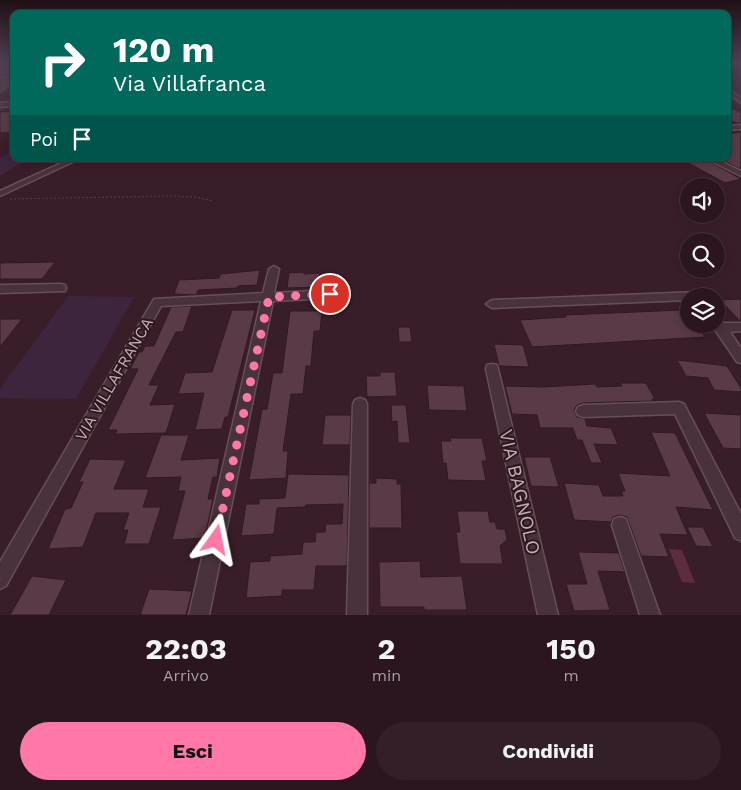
<!DOCTYPE html>
<html lang="it">
<style>
:root{--surface:#2b161f;--page:#331f28;--text:#f1f3f6;--muted:#a69fa4;--line:#47353d;--accent:#ff78a7}
body{margin:0;font-family:"Work Sans",sans-serif;background:var(--page);color:var(--text);height:100vh;display:flex;flex-direction:column;font-size:19px;white-space:nowrap}
*{box-sizing:border-box;margin:0}
p{font-size:16px;color:var(--muted)}
.icon{flex:none;width:28px;height:28px;fill:none;stroke:currentColor;stroke-width:2;stroke-linecap:round;stroke-linejoin:round}
.map{position:relative;height:615px;overflow:hidden}
.details{display:flex;flex-direction:column;background:var(--surface);flex:1}
.details>*{flex:none}
.guide{position:absolute;left:10px;top:10px;width:721px;height:152px;border-radius:10px;box-shadow:0 2px 8px #0003,0 0 0 1px var(--line);background:#00695c;color:#fff;overflow:hidden}
.tools{position:absolute;left:680px;top:178px;display:grid;gap:10px}
.tools a{display:grid;place-items:center;width:45px;height:45px;border-radius:50%;background:var(--surface);box-shadow:0 2px 8px #0003,0 0 0 1px var(--line);font-size:25px}
.pin{position:absolute;display:grid;place-items:center;width:42px;height:42px;color:#fff;margin:-21px;border:2px solid #fff;border-radius:50%;box-shadow:0 1px 5px #0007}
.me{position:absolute;width:55px;margin:-28px;rotate:12deg;stroke-linejoin:round;filter:drop-shadow(0 0 4px #0008)}
.turn{display:flex;align-items:center;gap:18px;height:105px;padding:0 20px;font-size:22px}
.turn .icon{width:65px;height:65px;stroke-width:2.5}
.turn b{display:block;font-size:35px;line-height:42px}
.then{display:flex;align-items:center;height:48px;padding:0 20px;background:#0003;gap:10px;font-size:19px}
.eta{display:flex;justify-content:space-evenly;align-items:center;height:85px;text-align:center}
.eta b{font-size:30px;font-weight:700;line-height:35px}
.cta{display:flex;gap:10px;margin-top:auto;padding:10px 20px}
.cta a{flex:1;height:58px;border-radius:30px;background:var(--accent);color:#111;font-size:20px;font-weight:700;line-height:58px;text-align:center}
.cta a+a{background:var(--page);color:var(--text)}
.map>svg:first-child{display:block}
.green{fill:#3e253e}
.water{fill:#5e2c3f}
.building{fill:#593a46;stroke:#301922}
.lines{fill:none;stroke-linecap:round;stroke-linejoin:round}
.service-casing{stroke:#674f58;stroke-width:4}
.minor-casing{stroke:#674f58;stroke-width:3}
.path{stroke:#5a4055;stroke-width:1;stroke-dasharray:2 2;stroke-linecap:butt}
.service{stroke:#49323b;stroke-width:2.5}
.minor{fill:#49323b;fill-rule:evenodd}
.route{stroke:#ff78a7;stroke-width:9;stroke-dasharray:0 16.2}
.labels{text-anchor:middle;dominant-baseline:central;stroke-width:4;stroke-linejoin:round;paint-order:stroke}
.street-label{font-size:16px;fill:#c6acb5;stroke:#2e1820}
.near-street-label{font-size:19px;fill:#c6acb5;stroke:#2e1820}
</style>
<div class="map">
<svg width="741" height="615" viewBox="0 0 741 615">
<rect width="100%" height="100%" fill="#391e29"/>
<path class="green" d="M8,153L14,154V159H27L0,176V158Z
M68,296L134,297L76,399L0,398V389Z"/>
<path class="water" d="M669,549L682,550L695,583L682,582Z"/>
<path class="building" d="M14,74V84L0,95V75Z
M734,109L741,113V123H737L728,119V110Z
M14,111V132L0,133V112Z
M741,132V169L720,159H728V134Z
M681,159H705L741,179L725,183Z
M55,262L42,279H0V263Z
M260,270L257,285L238,286L237,288L198,290L196,295L174,294L179,280L219,278L221,274Z
M304,272V274L320,273L319,287L287,288L289,273Z
M741,299V321H740L720,300Z
M192,306L183,332H176L149,385H159L150,405L175,404L166,433L115,434L117,430H108L138,369H130L139,352H142L145,346H154L171,307Z
M232,310H255L228,417H225L222,429L195,430L204,393L178,394L185,373L212,372Z
M683,310L689,317V324H695L705,337L532,347L520,320L566,317L565,315Z
M290,311H322L320,331H314L311,366H306L303,394H291L283,451H288L286,478L249,480L262,409H267L273,373H282Z
M0,319H22L0,347Z
M398,327H410L412,342H399Z
M494,344L523,345L529,367L499,366Z
M677,360L727,366L741,388V392L714,390L708,378L686,376Z
M380,372H395L397,396L367,397L366,376H380Z
M620,383H646L655,399H652L653,401L583,403L577,405L574,410L577,417L585,419L587,426L611,428L618,445L594,444L602,463H591L582,440H577L573,428H540L537,415L512,414L505,386L544,387L595,384L597,387L622,386Z
M427,385L464,386L467,411L429,410Z
M391,405H406L410,443H398L397,421L392,422Z
M704,413L741,415V449L723,448Z
M325,415H351L350,445H322Z
M651,432L675,433L713,510L676,507L688,535L660,534L669,557L641,556L627,517L619,515L613,517L611,522L574,520L564,483L599,485L603,496H623L621,491H625L618,473L670,476Z
M161,435H189L181,460L220,458L217,477H213L208,499H213L205,538L172,540L185,491H178L181,477L145,478Z
M450,438H482L487,461H482L486,481L448,480L446,463H443L441,441H451Z
M524,457H550L559,487L531,486Z
M90,459L126,460L114,489H149L143,507H161L149,544H124L128,530H123L129,513H96L83,547L48,549L65,509L71,508L83,482H79Z
M288,474L349,475L347,566H316L314,590H282V596L246,598L250,562L270,561V556L302,554L303,542H315L316,532H325L326,524H342L343,504L306,505L305,507L277,508L274,534L241,536L246,504H259V499L285,498Z
M376,478L397,479V484H401L402,528H369V483H376Z
M457,511H488L490,522H495L497,529H505L507,540L500,546L503,564H460L456,532H460Z
M687,527H703L713,547L696,546Z
M578,552L619,553L625,572L598,571L610,610L574,611L566,584H587Z
M420,561L421,577L462,576L467,610H424V607H380L379,562Z
M32,576L66,580L49,615H10Z
M149,589L192,591L186,615H140Z"/>
<g class="lines">
<defs>
<path id="service" d="M0,72L14,71"/>
<path id="minor" d="M728,89L741,98V103L728,93Z
M14,102V106L0,107V103Z
M741,125V129L728,130V126Z
M70,159H79L0,196V191Z
M707,159H716L741,171V176Z
M274,266L279,269L274,293L330,290L335,294L330,298L273,301L209,615H189L261,301L161,306L6,586L0,589V562L154,299L263,293L269,269Z
M61,284L65,285L66,288L65,291L0,293V285Z
M699,292L703,293L704,296H689V300L492,308L486,304L492,300Z
M716,318L720,319L723,323H741V331L730,332L741,348V363L737,362L711,324H716Z
M492,364L497,365L498,369L558,615H538L486,369L487,365Z
M360,398L365,400L367,404V615H347L353,404L355,400Z
M679,402L684,404L741,514V541L735,538L675,414L583,417L578,415L576,411L578,407L583,405Z
M620,517L626,519L628,525L660,615H640L612,525L614,519Z"/>
</defs>
<use href="#service" class="service-casing"/>
<use href="#minor" class="minor-casing"/>
<path class="path" d="M10,199L170,196L196,197L213,201"/>
<use href="#service" class="service"/>
<use href="#minor" class="minor"/>
</g>
<linearGradient id="sky" x2="0" y2="1"><stop stop-color="#1f1017"/><stop offset="0.42" stop-color="#4e4154"/><stop offset="1" stop-color="#4e4154" stop-opacity="0"/></linearGradient>
<rect width="741" height="148" fill="url(#sky)"/>
<g class="lines">
<path class="route" d="M216,540L269,297L330,294"/>
</g>
<g class="labels">
<g class="street-label">
<text transform="translate(114 379) rotate(-60)">VIA VILLAFRANCA</text>
</g>
<g class="near-street-label">
<text transform="translate(520 492) rotate(77)">VIA BAGNOLO</text>
</g>
</g>
</svg>
<div class="tools">
<a><svg class="icon" aria-label="sound" viewBox="0 0 24 24"><path d="M4 9h4l5-4v14l-5-4H4zM17 9q2 3 0 6"/></svg></a>
<a><svg class="icon" aria-label="search" viewBox="0 0 24 24"><circle cx="10" cy="10" r="6"/><path d="M15 15l6 6"/></svg></a>
<a><svg class="icon" aria-label="layers" viewBox="0 0 24 24"><path d="M12 4l9 5-9 5-9-5zM3 14l9 5 9-5"/></svg></a>
</div>
<div class="pin" style="left:330px;top:294px;background:#d93025"><svg class="icon" aria-label="arrive" viewBox="0 0 24 24"><path d="M6 21V4h12l-3 4 3 4H6"/></svg></div>
<svg class="me" style="left:216px;top:540px" viewBox="-20 -20 40 40"><path d="M0-17L14 15 0 8-14 15z" fill="#ff78a7" stroke="#fff" stroke-width="4"/></svg>
<div class="guide">
<div class="turn"><svg class="icon" aria-label="right" viewBox="0 0 24 24"><path d="M7 20v-9h11M14 6l5 5-5 5"/></svg><div><b>120 m</b>Via Villafranca</div></div>
<div class="then">Poi<svg class="icon" aria-label="arrive" viewBox="0 0 24 24"><path d="M6 21V4h12l-3 4 3 4H6"/></svg></div>
</div>
</div>
<section class="details">
<div class="eta">
<div><b>22:03</b><p>Arrivo</p></div>
<div><b>2</b><p>min</p></div>
<div><b>150</b><p>m</p></div>
</div>
<div class="cta"><a>Esci</a><a>Condividi</a></div>
</section>
